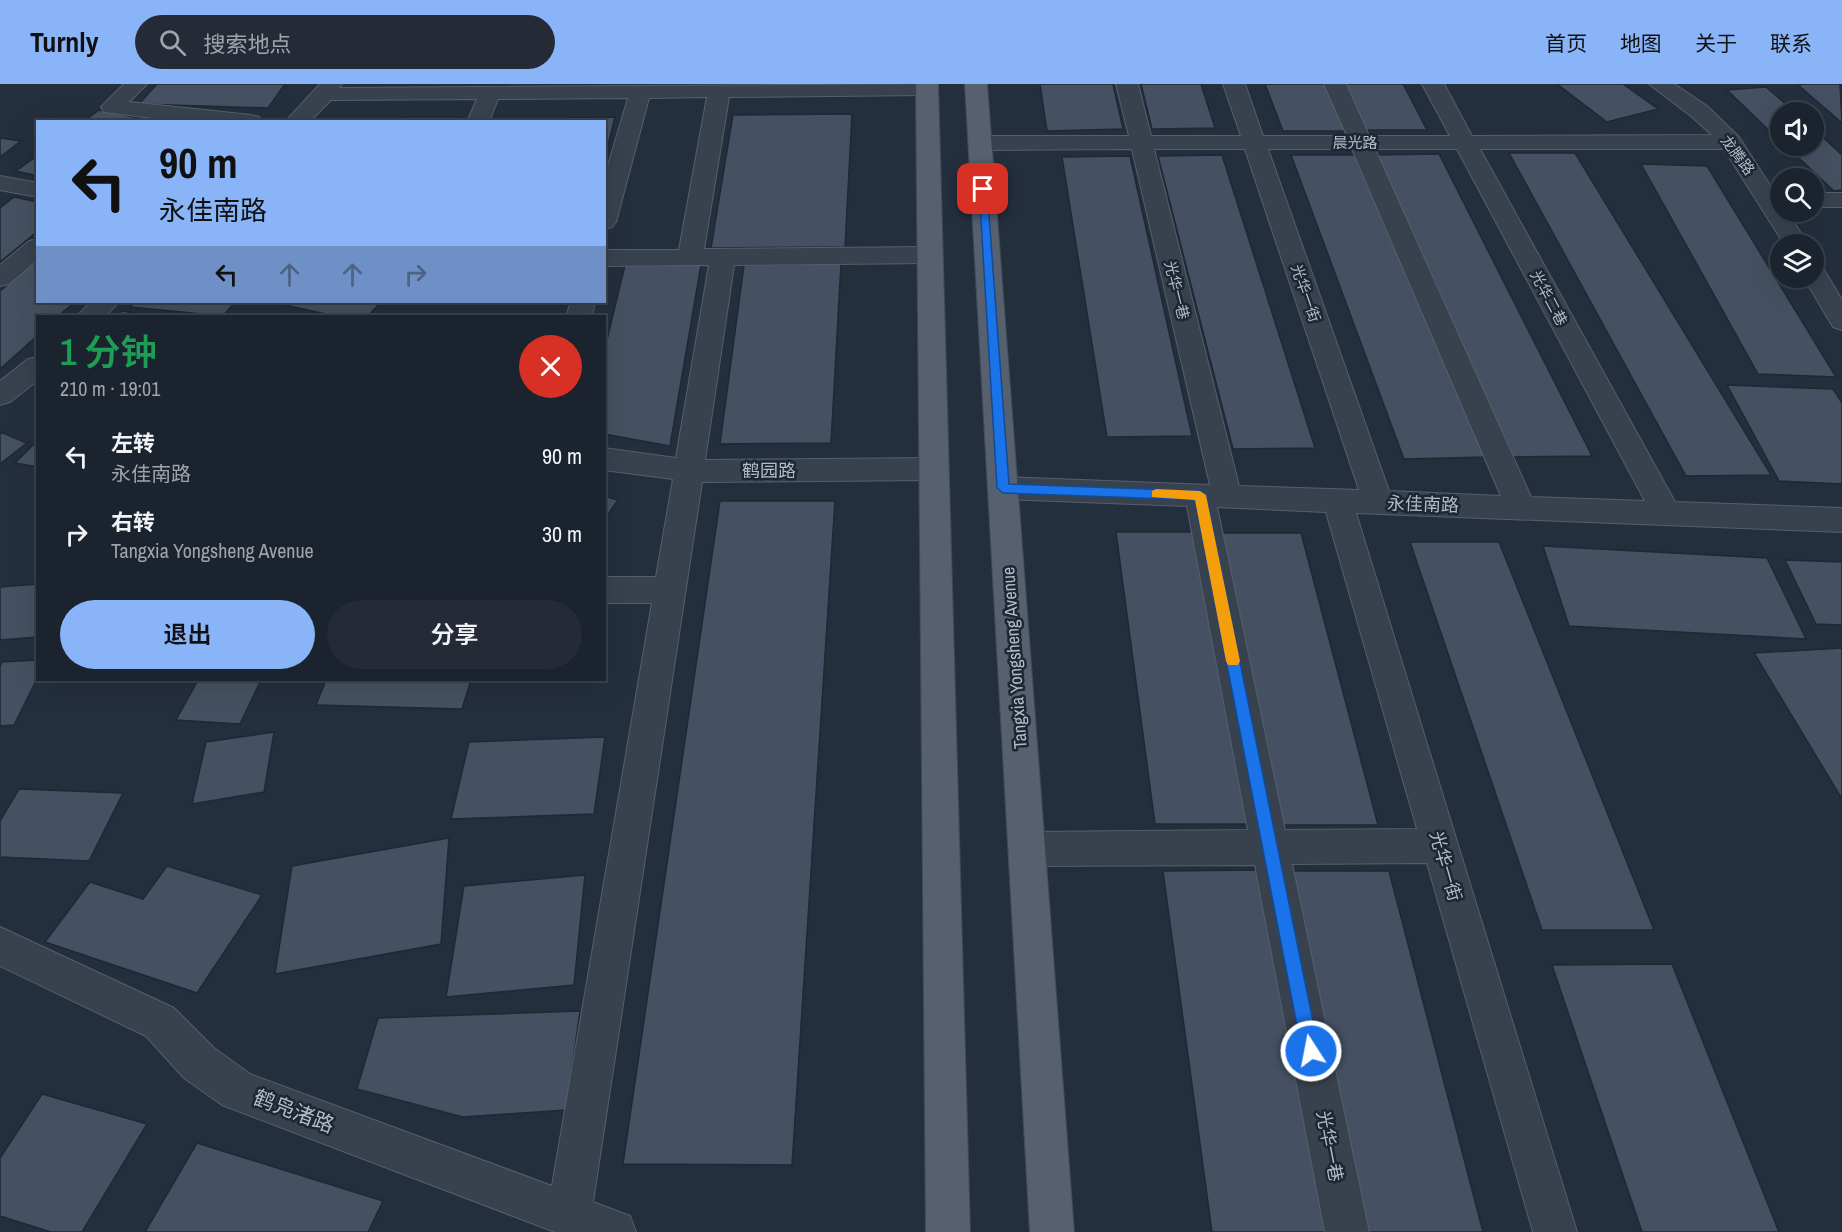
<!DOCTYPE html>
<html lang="zh">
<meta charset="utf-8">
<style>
:root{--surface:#1b232e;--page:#242b36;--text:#f1f3f6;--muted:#a0a4aa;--line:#39404a;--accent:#8ab4f8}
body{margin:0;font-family:"Archivo Narrow","Noto Sans SC",sans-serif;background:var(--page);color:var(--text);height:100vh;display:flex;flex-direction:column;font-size:22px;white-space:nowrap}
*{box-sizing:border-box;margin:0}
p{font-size:20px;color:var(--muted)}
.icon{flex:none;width:33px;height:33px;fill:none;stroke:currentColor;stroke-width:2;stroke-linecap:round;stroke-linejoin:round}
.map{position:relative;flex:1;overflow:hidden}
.details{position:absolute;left:36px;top:231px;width:570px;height:366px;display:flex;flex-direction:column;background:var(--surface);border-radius:0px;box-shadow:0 6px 24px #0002,0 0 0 2px var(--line)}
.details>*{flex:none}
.banner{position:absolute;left:36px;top:36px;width:570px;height:183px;border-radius:0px;box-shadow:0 6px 24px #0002,0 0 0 2px var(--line);background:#8ab4f8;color:#111;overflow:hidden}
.controls{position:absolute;left:1770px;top:18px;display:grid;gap:12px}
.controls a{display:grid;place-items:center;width:54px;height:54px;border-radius:50%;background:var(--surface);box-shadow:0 6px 24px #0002,0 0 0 2px var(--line);font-size:30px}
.pin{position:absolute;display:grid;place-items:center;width:51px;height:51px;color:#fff;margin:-26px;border-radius:12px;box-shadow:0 3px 9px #0006}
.me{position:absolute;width:66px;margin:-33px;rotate:349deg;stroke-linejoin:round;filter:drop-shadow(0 0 4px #0008)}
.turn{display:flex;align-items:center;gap:21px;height:126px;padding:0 24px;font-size:27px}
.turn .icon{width:78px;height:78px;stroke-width:2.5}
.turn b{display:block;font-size:42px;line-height:51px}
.lanes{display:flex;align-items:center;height:57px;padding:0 24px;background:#0003;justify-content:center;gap:30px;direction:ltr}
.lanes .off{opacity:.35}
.round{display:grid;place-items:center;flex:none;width:63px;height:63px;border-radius:32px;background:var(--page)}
.summary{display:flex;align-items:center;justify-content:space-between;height:102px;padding:0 24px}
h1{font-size:36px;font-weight:600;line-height:45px;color:#1e9e55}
.primary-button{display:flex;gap:12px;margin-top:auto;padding:12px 24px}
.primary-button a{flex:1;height:69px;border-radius:36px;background:var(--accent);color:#111;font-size:24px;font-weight:600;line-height:69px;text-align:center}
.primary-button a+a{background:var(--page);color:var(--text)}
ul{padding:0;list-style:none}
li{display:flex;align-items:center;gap:18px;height:78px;padding:0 24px}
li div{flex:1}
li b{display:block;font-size:22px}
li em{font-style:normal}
header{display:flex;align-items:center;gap:36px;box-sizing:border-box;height:84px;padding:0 30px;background:var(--accent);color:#111}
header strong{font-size:28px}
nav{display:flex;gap:33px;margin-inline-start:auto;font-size:21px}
.search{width:420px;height:54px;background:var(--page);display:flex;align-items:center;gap:15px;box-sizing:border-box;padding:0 21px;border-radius:33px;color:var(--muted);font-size:22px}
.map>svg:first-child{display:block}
.building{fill:#455162;stroke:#1f2835;stroke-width:1.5}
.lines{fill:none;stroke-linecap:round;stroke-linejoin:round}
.minor-casing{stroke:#565f6c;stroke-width:2}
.major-casing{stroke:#414a57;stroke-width:2}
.minor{fill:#38414e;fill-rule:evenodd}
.major{fill:#56606e;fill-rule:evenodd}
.route{fill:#1a73e8;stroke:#114b97;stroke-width:1.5}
.slow{fill:#f59e0b}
.labels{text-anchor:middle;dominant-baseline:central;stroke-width:5;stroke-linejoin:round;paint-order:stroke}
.far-street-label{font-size:15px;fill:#b4bcc9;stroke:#1d2633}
.street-label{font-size:18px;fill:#b4bcc9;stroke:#1d2633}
.near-street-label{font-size:21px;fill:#b4bcc9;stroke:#1d2633}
</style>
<header>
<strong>Turnly</strong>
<div class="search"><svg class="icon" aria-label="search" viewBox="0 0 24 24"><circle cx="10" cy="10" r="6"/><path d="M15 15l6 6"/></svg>搜索地点</div>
<nav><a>首页</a><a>地图</a><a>关于</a><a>联系</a></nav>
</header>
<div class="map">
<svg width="1842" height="1148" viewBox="0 0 1842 1148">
<rect width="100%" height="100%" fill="#242f3e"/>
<path class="building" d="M157,0H285L268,24L139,20Z
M1040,0H1113L1123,45L1047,47Z
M1141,0H1201L1215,44L1152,45Z
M1265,0H1327L1347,47H1283Z
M1342,0H1403L1427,46H1363Z
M1557,0H1623L1658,25L1607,38Z
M1840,0L1842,39L1798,1L1804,0Z
M1766,3L1795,28H1780V57L1727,6Z
M99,26L135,33L129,38H83Z
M852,30L845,163L711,164L733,31Z
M403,33H460L458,38H401Z
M615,33L607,65H604V38H566L567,34Z
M1814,45L1842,71V106L1834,107L1786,62H1814Z
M0,54L21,57L0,73Z
M1509,69H1575L1771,391L1686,392Z
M1439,70L1592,372L1509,373L1374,71Z
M38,71V92L16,87Z
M1222,71L1315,364L1233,365L1158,72Z
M1291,71H1357L1487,373L1404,375Z
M1130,72L1192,352L1107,353L1062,73Z
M1641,80L1707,82L1836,293L1758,290Z
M14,113L38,118V147L0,178V124Z
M38,175V218H75L58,232H38V251L0,285V207Z
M841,180L831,359L720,360L744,181Z
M625,181H701L670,362L604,350V268Z
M135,218H235L223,232L130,223Z
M271,218H381L368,232H335Z
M122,227L157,232H117Z
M1727,301L1833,305L1842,319V400L1779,397Z
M0,348L27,359L0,380Z
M38,356V383L15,379Z
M604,412L618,416L604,436Z
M720,417H835L792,1081L623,1080Z
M1116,448H1197L1253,740H1155Z
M1220,449H1301L1378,741H1280Z
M1410,458H1499L1654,846H1542Z
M1543,462L1767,474L1806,555L1569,542Z
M1785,476L1842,478V541L1816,540Z
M38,500V553L0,556V503Z
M1842,564V715L1754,569Z
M38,576V593L14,641L0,642V582L2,578Z
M198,596H261L240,640L176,636Z
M326,596H471L462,625L316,621Z
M274,648L264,708L192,720L206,658Z
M605,653L594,730L451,735L469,658Z
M19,705L123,709L89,777L0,773V737Z
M449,754L441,860L275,890L292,782Z
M167,782L262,811L197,909L45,858L90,798L143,815Z
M1260,786L1330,1148H1212L1163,787Z
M1289,787H1389L1483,1148H1364Z
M585,791L574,901L446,913L464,802Z
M1672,880L1779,1148H1642L1552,881Z
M580,927L566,1026L463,1033L357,1005L378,934Z
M42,1010L147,1040L82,1148H51L0,1132V1074Z
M197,1059L383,1117L368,1148H145Z"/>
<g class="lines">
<defs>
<path id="minor" d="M124,0H147L129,18L251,31L259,33L262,38H186L104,28L101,23Z
M320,0H342L339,4L932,0L938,5L934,9L927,11L729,13L704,165L930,163L939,166L942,171L939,176L930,179L734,181L705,376L934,374L944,377L949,385L944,393L934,396L702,398L593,1118L630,1132L636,1148H555L222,1021L184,994L146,952L0,882V843L174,924L214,964L250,990L552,1102L652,519H604V493H656L673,395L604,386V364L676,374L709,181L604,182V166H679L707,13L649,14L616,138L612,143L604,145V95L628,14L498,15L489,38H467L477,15L331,16L309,38H285Z
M1116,0H1138L1151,52H1241L1223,0H1245L1263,52H1347L1324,0H1346L1369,52H1450L1422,0H1444L1472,52L1712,51L1691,32L1649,0H1674L1707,22L1739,53L1780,117V128H1787L1808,160H1784L1724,65H1480L1675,418L1842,424V448L1356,429L1577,1148H1533L1427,779L1292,780L1369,1148H1325L1255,781L1027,782L1014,777L1009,765L1014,753L1027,748L1248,746L1187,422L1003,415L993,412L988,404L993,396L1003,393L1210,401L1132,65L980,66L972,64L969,59L972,54L980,52H1129ZM1154,65H1245L1359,406L1239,402ZM1268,65H1352L1501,412L1389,407ZM1375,65H1457L1645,417L1531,413ZM1217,423L1326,428L1417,745L1285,746Z
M0,92L38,99V113L0,106Z
M1814,109H1842V123H1814Z
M38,155V175L9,200L0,202V181L29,157Z
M1814,182L1823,184L1842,216V246L1833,243L1804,194H1814Z
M91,218H119L105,232H77Z
M571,218H595L592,232H566Z
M38,273V296L10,318L0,321V297L28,275Z"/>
<path id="major" d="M916,0H938L970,1148H926Z
M965,0H987L1074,1148H1030Z"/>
</defs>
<use href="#minor" class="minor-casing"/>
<use href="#major" class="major-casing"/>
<use href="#minor" class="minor"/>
<use href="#major" class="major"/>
</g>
<path class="route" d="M979,103L987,105L1009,400L1200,407L1206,411L1319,967L1317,973L1311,975L1305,973L1302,967L1195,416L1003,409L997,404Z"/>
<path class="slow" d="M1156,405L1200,407L1206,411L1240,577L1238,581H1228L1226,577L1195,416L1152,413V407Z"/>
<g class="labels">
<g class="far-street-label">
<text x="1355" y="58">晨光路</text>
<text transform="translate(1738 71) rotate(53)">龙腾路</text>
<text transform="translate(1177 206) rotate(76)">光华一巷</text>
<text transform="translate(1306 209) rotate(71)">光华一街</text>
<text transform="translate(1549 214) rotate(62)">光华二巷</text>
</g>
<g class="street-label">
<text x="769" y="386">鹤园路</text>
<text transform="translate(1423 420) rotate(2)">永佳南路</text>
<text transform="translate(1014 574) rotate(-94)">Tangxia Yongsheng Avenue</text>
<text transform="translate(1446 782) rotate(74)">光华一街</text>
<text transform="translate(1330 1062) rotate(79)">光华一巷</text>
</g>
<g class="near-street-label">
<text transform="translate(294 1027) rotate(21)">鹤凫渚路</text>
</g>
</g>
</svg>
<div class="controls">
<a><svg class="icon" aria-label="sound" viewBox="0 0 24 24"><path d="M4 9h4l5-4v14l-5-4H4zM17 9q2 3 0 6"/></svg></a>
<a><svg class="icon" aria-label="search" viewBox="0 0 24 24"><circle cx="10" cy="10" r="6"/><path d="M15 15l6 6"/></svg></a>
<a><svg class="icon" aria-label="layers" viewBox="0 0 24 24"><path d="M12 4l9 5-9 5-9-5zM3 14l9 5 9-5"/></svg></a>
</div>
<div class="pin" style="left:983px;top:105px;background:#d93025"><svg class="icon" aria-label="arrive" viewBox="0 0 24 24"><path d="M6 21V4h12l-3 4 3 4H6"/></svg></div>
<svg class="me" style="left:1311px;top:967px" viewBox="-20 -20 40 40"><circle r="17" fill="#1a73e8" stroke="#fff" stroke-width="3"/><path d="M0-11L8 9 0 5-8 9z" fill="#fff"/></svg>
<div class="banner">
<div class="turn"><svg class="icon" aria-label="left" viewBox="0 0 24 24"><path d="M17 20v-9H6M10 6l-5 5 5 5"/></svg><div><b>90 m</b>永佳南路</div></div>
<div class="lanes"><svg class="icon" aria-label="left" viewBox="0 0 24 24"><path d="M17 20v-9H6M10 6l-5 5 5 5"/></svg><svg class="icon off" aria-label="ahead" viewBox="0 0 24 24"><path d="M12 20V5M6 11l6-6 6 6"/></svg><svg class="icon off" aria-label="ahead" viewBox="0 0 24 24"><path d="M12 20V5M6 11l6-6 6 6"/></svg><svg class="icon off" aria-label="right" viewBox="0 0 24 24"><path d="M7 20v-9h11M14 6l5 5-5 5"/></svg></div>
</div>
<section class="details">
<div class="summary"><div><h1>1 分钟</h1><p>210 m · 19:01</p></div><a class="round" style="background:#d93025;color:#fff"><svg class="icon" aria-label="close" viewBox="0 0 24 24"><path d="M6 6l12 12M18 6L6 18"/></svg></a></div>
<ul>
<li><svg class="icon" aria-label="left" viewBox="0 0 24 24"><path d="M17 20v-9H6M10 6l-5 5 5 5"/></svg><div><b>左转</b><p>永佳南路</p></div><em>90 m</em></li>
<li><svg class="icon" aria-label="right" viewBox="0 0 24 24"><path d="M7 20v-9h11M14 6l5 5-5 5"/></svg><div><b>右转</b><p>Tangxia Yongsheng Avenue</p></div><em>30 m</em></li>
</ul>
<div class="primary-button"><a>退出</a><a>分享</a></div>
</section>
</div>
